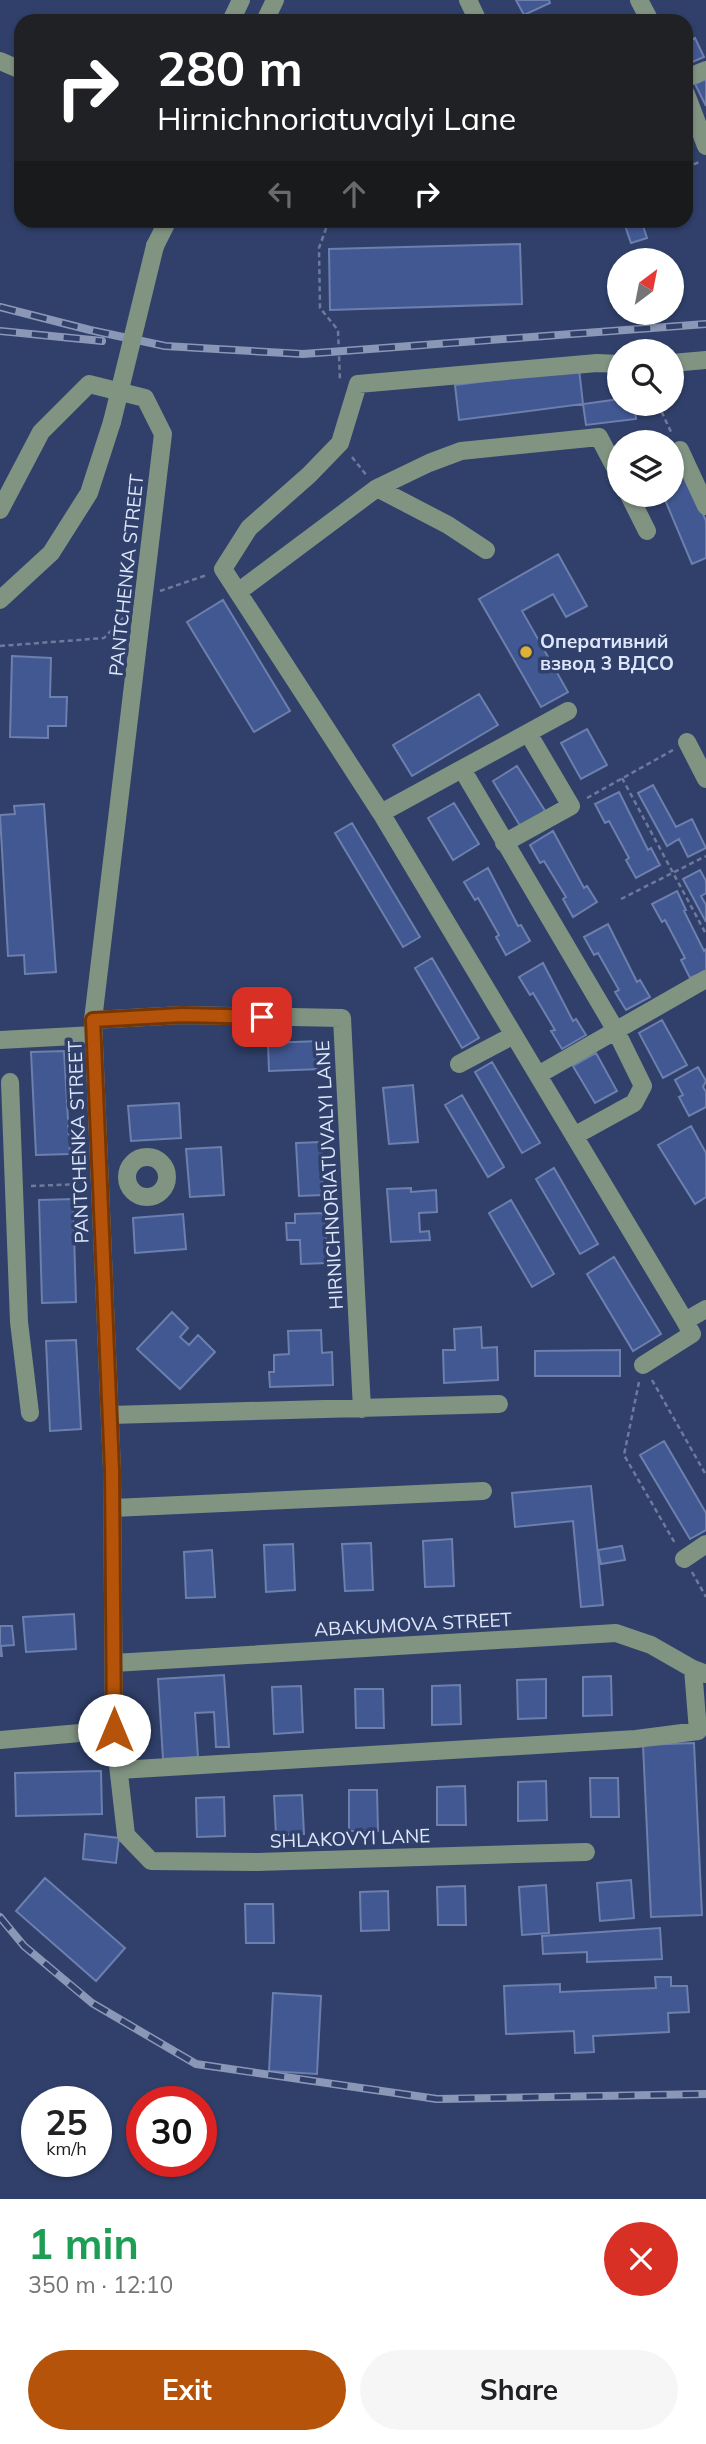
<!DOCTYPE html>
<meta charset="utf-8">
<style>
:root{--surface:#fff;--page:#f6f6f6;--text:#202124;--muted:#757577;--accent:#b45309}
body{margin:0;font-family:Mulish,sans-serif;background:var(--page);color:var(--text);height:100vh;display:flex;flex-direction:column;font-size:26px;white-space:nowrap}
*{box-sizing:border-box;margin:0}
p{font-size:23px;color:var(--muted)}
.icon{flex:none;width:38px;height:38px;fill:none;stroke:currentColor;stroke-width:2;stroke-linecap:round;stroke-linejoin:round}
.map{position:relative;height:2199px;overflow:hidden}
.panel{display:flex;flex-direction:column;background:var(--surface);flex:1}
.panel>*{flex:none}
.hud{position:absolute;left:14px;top:14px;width:679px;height:214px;border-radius:21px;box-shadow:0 2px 5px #0004;background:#202124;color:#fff;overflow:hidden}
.needle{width:46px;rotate:32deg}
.buttons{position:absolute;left:607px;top:248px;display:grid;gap:14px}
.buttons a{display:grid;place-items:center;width:77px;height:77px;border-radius:50%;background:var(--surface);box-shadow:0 2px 5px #0004;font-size:35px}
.speed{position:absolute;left:21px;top:2086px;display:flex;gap:14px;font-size:35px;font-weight:700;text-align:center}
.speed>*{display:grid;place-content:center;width:91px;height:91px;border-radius:50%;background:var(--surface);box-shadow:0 2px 5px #0004;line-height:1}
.speed small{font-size:18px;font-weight:400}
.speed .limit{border:10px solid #d22;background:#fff;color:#111}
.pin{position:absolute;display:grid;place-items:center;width:60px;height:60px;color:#fff;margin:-30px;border-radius:14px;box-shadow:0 4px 10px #0006}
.me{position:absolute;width:77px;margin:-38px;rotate:0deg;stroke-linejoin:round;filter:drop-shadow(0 0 5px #0008)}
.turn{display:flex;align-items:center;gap:24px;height:147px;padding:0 28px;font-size:32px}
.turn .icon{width:91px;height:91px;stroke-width:2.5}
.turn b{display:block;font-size:49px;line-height:60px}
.lanes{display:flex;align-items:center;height:66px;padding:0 28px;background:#0003;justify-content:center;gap:35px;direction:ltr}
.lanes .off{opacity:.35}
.round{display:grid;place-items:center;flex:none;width:74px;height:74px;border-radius:37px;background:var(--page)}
.summary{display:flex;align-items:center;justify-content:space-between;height:119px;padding:0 28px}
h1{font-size:42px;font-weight:700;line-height:52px;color:#1e9e55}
.action{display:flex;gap:14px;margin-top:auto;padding:14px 28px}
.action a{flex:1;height:80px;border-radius:42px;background:var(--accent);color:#fff;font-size:28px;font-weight:700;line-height:80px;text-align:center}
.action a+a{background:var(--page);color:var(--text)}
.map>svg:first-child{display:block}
.building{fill:#425892;stroke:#6c7fad;stroke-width:2}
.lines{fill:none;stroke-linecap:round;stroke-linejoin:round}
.path{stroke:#6d7a9d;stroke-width:2.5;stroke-dasharray:5 3.5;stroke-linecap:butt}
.minor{stroke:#819482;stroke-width:18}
.rail-casing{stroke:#8b97b6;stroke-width:8}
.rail{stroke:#30406a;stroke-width:5;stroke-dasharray:16;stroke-linecap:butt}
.minor-bridge{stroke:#819482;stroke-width:18}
.route-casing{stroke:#753606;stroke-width:18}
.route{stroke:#b45309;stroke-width:12}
.poi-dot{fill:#dfb034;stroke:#30406a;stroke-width:2.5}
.labels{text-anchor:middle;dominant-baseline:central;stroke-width:7;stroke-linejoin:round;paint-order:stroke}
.street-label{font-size:19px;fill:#dde6fa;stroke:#30406a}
.poi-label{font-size:19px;font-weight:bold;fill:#dde6fa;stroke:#30406a;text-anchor:start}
</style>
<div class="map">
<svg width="706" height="2199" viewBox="0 0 706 2199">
<rect width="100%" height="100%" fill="#30406a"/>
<path class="building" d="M516,0H549L550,3L524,15Z
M695,38L704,57L690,63L686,54V43Z
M706,79V106L695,84Z
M623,220H641L647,238L631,243Z
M520,244L522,304L330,310L329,249Z
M579,369L583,404L459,420L455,385Z
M620,399V404H634L636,419L586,425L583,404Z
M675,448L706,521V558L692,564L663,495H672V449Z
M558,554L587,606L566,617L553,594L522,611L568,692L541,707L479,599Z
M223,600L290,711L254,732L187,622Z
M12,656L51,658L50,697H67L66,726H48V738L10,737Z
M479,694L498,725L412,776L393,745Z
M587,729L607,765L581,779L561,743Z
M517,766L547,814L522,829L493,781Z
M653,785L676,827L692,819L706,848L688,857L679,839L667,846L638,793Z
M619,792L648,850L651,848L660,865L636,878L626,860L629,858L609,821L605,823L595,804Z
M454,803L479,844L453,860L428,818Z
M44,804L56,972L25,974L24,955L8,956L0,815L15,814L14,806Z
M352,823L420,937L403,947L335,833Z
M553,831L584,888L587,886L597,902L573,917L563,899L566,897L544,861L540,863L530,845Z
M488,868L518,926L521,925L530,941L506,955L496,937L499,935L478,898L475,900L464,882Z
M700,870L706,881V893L701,896L706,905V922L683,879Z
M677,891L686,910L684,911L704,951L706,949V971L690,978L681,960L685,958L665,920L662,922L652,904Z
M608,924L637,982L640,980L650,997L626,1010L615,992L619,990L598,953L594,955L584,937Z
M432,958L479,1038L462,1048L415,968Z
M543,963L573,1021L576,1019L586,1035L562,1049L551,1031L555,1030L533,993L530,995L519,977Z
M662,1020L687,1065L663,1078L639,1033Z
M320,1041L321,1069L269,1071L268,1043Z
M64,1051L70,1154L36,1155L31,1052Z
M596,1053L617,1091L595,1103L573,1066Z
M492,1062L540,1143L522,1153L475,1072Z
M698,1067L706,1081L703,1087L706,1092V1107L689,1116L679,1097L683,1095L675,1080Z
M413,1085L418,1142L389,1144L383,1088Z
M462,1095L504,1167L488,1177L445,1105Z
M179,1103L181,1138L131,1141L128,1106Z
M691,1126L706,1153V1197L695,1204L658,1145Z
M321,1142L323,1195L299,1196L296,1143Z
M221,1147L224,1195L190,1197L186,1149Z
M554,1168L598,1244L580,1254L536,1179Z
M411,1188V1192L436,1190L437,1212L419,1213L420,1232L429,1231L430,1240L391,1242L387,1189Z
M73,1199L76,1302L42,1303L39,1200Z
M511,1200L554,1274L532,1287L489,1213Z
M325,1213L327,1263L301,1264L300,1240H287L286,1223H295V1214Z
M183,1214L186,1249L135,1253L133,1218Z
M614,1257L661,1334L633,1351L587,1274Z
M172,1312L188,1328L180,1337L189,1345L198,1335L215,1352L180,1389L137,1349Z
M481,1327L482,1348L497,1347L498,1380L444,1383L443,1350H455L454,1329Z
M321,1330L322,1353L332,1352L333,1385L270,1387L269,1372H274V1355L289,1354L288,1331Z
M76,1340L81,1429L50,1431L46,1341Z
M620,1350V1376H535V1351Z
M664,1441L706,1513V1530L690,1539L640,1455Z
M591,1486L603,1605L581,1607L573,1521L515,1527L512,1493Z
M452,1539L454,1586L425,1587L423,1541Z
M371,1543L373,1590L345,1591L342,1544Z
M293,1544L295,1590L266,1592L264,1545Z
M622,1546L625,1560L601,1564L598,1550Z
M212,1550L215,1597L186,1598L184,1552Z
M74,1614L76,1649L26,1652L23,1617Z
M0,1626H12L14,1645L1,1646L2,1656H0Z
M224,1675L229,1747H216L214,1712L195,1713L198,1757L163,1759L158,1679Z
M611,1676L612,1715L583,1716V1677Z
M546,1679V1718L518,1719L517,1680Z
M460,1685L461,1724L432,1725V1686Z
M301,1686L303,1732L274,1734L272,1687Z
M355,1689H383L384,1728H356Z
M694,1743L702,1915L651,1917L643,1745Z
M101,1771L102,1814L16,1816L15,1773Z
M590,1778H618L619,1817H591Z
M546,1781L547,1820L518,1821V1782Z
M465,1786L466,1825H437V1787Z
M349,1790H377L378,1831H349Z
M302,1795L304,1834L276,1835L274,1796Z
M224,1797L225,1836L197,1837L196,1798Z
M85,1834L119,1838L116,1863L83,1859Z
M45,1878L125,1948L96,1981L16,1911Z
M631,1880L634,1918L600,1921L597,1883Z
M546,1885L549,1933L522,1935L519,1887Z
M465,1886L466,1925H438L437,1887Z
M388,1891L389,1930L361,1931L360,1892Z
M245,1904H273L274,1943H246Z
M660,1928L662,1959L587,1962V1952L543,1954L542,1936Z
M655,1977H671V1986H687L689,2012L668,2013L669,2032L593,2036L594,2052L575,2053L574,2031L506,2034L504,1986L560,1984V1992L656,1988Z
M273,1993L321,1996L317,2074L269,2071Z"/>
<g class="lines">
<path class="path" d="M686,168L699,162
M329,220L319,248L320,308L338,330L340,381
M658,404L672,434
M352,457L367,476
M160,591L207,575
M0,646L104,638L124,617
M622,778L706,934
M587,798L673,750
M621,899L706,856
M31,1186L84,1184
M652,1380L706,1475
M639,1382L624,1455L676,1545
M692,1572L706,1597"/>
<path class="minor" d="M468,0L478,21
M639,0L650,21
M231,21L241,0
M265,21L275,0
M0,61L21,70
M686,78L706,70
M686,94L706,146
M155,246L168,220
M672,363L706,360
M620,364L597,363L358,384L340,443L309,475L249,528L223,569L381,813L685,1321L706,1309
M680,450L706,506
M377,488L448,525L486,550
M629,495L647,531
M0,510L41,432L89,384L145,398L163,434L93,1020L112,1470L114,1730L126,1835L151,1861L257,1862L586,1852
M238,592L377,488L429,463L461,451L599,437L620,477
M0,600L51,553L89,493L112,422
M687,742L706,779
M462,769L615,1029L643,1086L634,1103L574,1136
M381,813L568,711
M504,843L571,806L528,733
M93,1020L182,1015L342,1018L362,1409
M0,1040L94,1035
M459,1064L514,1035
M538,1075L706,979
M10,1082L19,1322L30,1413
M127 1177a20 20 0 1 1 40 0a20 20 0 1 1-40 0Z
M643,1365L692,1334L685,1321
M110,1415L499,1404
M113,1508L483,1491
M684,1559L706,1544
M114,1663L616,1633L651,1645L693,1669L706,1674
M0,1740L114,1730
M119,1770L636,1739L698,1731L693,1669"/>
<defs>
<path id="rail" d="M0,307L90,330L165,346L303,354L706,324
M0,331L102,341
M0,1917L24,1946L92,2003L196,2064L437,2099L706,2094"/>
</defs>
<use href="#rail" class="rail-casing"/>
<use href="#rail" class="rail"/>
<path class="minor-bridge" d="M112,422L155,246"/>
</g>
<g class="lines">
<defs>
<path id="route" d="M114,1730L112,1470L93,1020L182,1015L262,1017"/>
</defs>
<use href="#route" class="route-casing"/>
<use href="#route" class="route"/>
</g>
<circle class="poi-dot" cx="526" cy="652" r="7"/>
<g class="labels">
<g class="street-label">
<text transform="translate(126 575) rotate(-84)">PANTCHENKA STREET</text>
<text transform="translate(78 1142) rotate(-92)">PANTCHENKA STREET</text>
<text transform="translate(329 1175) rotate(-93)">HIRNICHNORIATUVALYI LANE</text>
<text transform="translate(413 1624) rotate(-3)">ABAKUMOVA STREET</text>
<text transform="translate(350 1838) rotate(-2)">SHLAKOVYI LANE</text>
</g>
<g class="poi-label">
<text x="540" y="641">Оперативний<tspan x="540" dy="22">взвод 3 ВДСО</tspan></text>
</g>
</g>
</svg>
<div class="buttons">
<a><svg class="needle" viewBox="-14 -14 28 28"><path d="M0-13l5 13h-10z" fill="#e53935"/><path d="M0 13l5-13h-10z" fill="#757577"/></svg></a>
<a><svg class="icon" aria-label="search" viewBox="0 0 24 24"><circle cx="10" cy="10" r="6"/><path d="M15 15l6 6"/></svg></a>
<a><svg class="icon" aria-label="layers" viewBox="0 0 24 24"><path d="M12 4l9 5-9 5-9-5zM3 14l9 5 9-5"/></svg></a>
</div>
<div class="speed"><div>25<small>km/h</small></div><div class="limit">30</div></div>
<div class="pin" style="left:262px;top:1017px;background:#d93025"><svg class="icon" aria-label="arrive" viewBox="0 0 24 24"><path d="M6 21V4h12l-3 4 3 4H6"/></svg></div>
<svg class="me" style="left:114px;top:1730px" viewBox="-20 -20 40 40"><circle r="19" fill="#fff"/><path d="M0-13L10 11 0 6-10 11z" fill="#b45309"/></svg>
<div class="hud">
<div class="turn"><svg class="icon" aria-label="right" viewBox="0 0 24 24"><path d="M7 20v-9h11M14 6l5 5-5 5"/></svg><div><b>280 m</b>Hirnichnoriatuvalyi Lane</div></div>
<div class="lanes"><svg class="icon off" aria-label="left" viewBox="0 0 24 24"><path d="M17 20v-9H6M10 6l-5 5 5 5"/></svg><svg class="icon off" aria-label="ahead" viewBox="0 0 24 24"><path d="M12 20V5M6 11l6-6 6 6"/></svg><svg class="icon" aria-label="right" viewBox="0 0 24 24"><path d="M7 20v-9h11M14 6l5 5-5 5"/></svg></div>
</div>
</div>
<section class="panel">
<div class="summary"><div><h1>1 min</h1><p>350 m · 12:10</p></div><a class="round" style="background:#d93025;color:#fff"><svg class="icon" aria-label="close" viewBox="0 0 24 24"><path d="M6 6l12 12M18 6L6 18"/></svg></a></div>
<div class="action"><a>Exit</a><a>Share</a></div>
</section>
